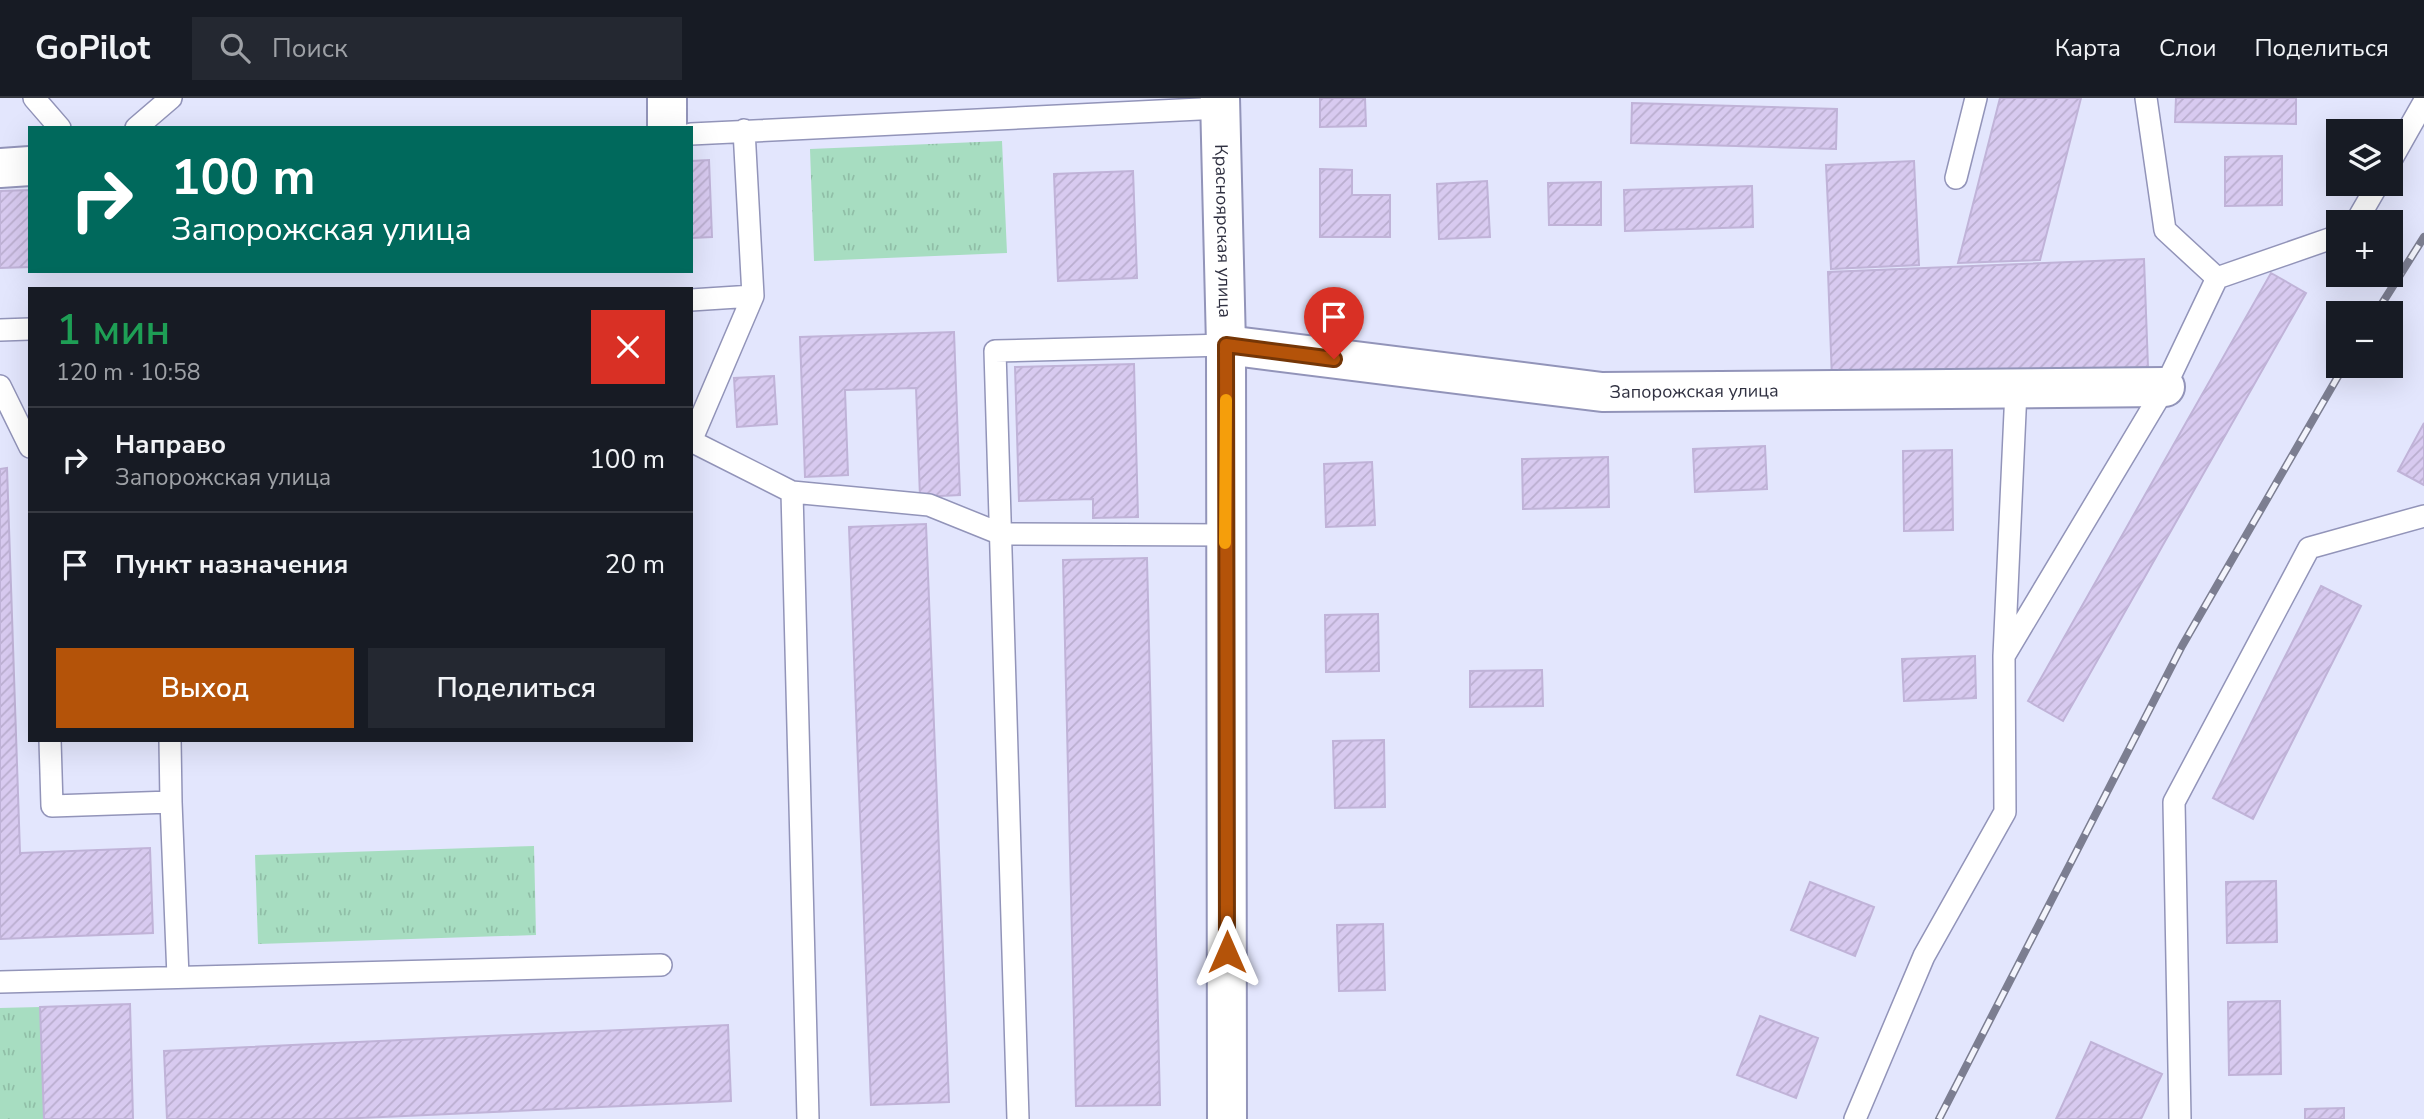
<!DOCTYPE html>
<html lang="ru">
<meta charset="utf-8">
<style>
:root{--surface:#171b24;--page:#242831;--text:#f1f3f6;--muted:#9ea1a6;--line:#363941;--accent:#b45309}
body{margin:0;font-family:"Nunito Sans",sans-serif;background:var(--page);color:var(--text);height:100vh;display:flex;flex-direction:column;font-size:26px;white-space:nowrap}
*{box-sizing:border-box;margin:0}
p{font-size:23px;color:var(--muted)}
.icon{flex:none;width:38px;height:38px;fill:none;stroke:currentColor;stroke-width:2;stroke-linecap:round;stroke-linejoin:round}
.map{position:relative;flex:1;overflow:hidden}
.details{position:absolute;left:28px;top:189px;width:665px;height:455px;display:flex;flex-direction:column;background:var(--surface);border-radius:0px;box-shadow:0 7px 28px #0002}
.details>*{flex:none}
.guide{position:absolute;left:28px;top:28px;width:665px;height:147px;border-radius:0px;box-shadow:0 7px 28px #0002;background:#00695c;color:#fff;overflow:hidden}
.buttons{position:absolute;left:2326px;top:21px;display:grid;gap:14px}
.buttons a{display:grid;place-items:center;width:77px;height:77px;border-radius:0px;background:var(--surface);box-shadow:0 7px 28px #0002;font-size:35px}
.pin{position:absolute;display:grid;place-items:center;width:60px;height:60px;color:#fff;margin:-72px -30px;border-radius:50% 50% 50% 0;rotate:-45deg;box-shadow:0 0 7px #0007}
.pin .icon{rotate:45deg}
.me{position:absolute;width:77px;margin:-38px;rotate:0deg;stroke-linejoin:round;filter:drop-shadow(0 0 5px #0008)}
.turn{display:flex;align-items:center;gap:24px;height:147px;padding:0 28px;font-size:32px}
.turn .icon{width:91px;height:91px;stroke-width:2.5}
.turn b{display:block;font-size:49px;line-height:60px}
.round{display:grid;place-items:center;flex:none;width:74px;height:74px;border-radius:0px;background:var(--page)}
.overview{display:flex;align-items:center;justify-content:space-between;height:119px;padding:0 28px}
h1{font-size:42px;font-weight:600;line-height:52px;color:#1e9e55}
.primary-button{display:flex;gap:14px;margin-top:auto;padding:14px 28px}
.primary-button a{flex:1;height:80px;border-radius:0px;background:var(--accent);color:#fff;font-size:28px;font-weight:600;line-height:80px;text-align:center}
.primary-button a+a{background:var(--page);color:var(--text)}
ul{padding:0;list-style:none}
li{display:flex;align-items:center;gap:21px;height:105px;padding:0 28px;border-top:2px solid var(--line)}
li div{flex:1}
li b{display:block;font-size:26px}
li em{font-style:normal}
header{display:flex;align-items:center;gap:42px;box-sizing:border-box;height:98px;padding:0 35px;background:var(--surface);border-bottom:2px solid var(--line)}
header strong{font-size:33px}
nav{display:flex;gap:38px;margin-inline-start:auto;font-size:24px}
.search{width:490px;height:63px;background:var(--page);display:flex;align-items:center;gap:18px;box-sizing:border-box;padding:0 24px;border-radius:0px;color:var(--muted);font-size:26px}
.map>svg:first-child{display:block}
.park{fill:url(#park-tufts)}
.building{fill:url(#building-hatch);stroke:#c0b3d8;stroke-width:2}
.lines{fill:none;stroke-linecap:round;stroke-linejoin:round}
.service-casing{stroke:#9294b9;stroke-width:24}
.minor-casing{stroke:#9294b9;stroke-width:42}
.service{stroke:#fff;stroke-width:21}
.minor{stroke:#fff;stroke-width:38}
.rail-casing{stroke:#7c7e91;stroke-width:8}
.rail{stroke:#f3f4fc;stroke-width:5;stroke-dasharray:16;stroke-linecap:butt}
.route-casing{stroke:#753606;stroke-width:18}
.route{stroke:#b45309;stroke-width:12}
.slow{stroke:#f59e0b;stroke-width:12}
.labels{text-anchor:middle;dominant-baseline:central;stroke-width:6;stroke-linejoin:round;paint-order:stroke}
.street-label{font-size:18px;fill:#303141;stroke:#f3f4fc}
</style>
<header>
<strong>GoPilot</strong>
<div class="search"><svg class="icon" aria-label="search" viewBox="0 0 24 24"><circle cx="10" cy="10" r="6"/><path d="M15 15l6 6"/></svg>Поиск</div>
<nav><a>Карта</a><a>Слои</a><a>Поделиться</a></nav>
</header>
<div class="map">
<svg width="2424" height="1021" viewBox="0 0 2424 1021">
<defs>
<pattern id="park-tufts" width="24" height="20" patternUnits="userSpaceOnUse" patternTransform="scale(1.75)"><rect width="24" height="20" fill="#a7ddc1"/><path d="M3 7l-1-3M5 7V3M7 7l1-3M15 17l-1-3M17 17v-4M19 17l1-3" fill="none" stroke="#90bea7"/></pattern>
<pattern id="building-hatch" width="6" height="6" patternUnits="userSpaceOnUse" patternTransform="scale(1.75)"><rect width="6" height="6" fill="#d8caf0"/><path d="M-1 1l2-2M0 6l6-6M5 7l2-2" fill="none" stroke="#baaecf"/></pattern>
</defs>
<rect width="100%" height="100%" fill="#e3e6fd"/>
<path class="park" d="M1002,43L1007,155L814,163L810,51Z
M534,748L536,837L258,846L255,757Z
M40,909L44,1021H0V910Z"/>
<path class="building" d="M1320,0H1365L1366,28L1320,29Z
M2000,0H2081L2040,162L1958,165Z
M2176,0H2296V26L2175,24Z
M1632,5L1837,11L1836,51L1631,45Z
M2282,58V107L2225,108V59Z
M709,62L712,139L691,140V63Z
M1914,63L1919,167L1831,171L1826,67Z
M1320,71L1352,72V97H1390V139H1320Z
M1133,73L1137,180L1058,183L1054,76Z
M1487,83L1490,139L1439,141L1437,86Z
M1601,84V127H1549L1548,85Z
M1752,88L1753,129L1625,133L1624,92Z
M30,92V169L0,170V93Z
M2144,161L2148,269L1832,282L1828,174Z
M2271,175L2306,195L2063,623L2028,603Z
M954,234L960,397L920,399L916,290L845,292L848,377L805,379L800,239Z
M1134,266L1138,419L1093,420V401L1019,403L1015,269Z
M774,278L777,326L737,329L734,280Z
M2424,325V387L2398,373Z
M1765,348L1767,391L1695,394L1693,351Z
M1952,352L1953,432L1904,433L1903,353Z
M1608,359L1609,409L1523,411L1522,361Z
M1372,364L1375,427L1326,429L1324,366Z
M7,370L20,755L150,750L153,835L0,841V371Z
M926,426L949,1004L871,1007L849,429Z
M1147,460L1160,1007L1076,1008L1063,462Z
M2321,488L2361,508L2253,721L2213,700Z
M1378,516L1379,573L1326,574L1325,517Z
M1975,558L1976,600L1904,603L1902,561Z
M1542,572L1543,608L1470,609V573Z
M1384,642L1385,709L1335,710L1333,643Z
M2276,783L2277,844L2227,845L2226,784Z
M1810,784L1874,809L1855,858L1791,832Z
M1383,826L1385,892L1339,893L1337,827Z
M2280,903L2281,976L2229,977L2228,904Z
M130,906L133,1021H44L40,909Z
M1760,918L1818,940L1796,1000L1737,977Z
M728,927L731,1003L339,1021H167L164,953Z
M2091,944L2162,976L2141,1021H2056Z
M2344,1010V1021H2305V1011Z"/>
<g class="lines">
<defs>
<path id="service" d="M34,0L60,30
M136,30L171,0
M691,36L1220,10
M2390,64L2424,4
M1956,80L1976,0
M2356,124L2378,86
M2217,180L2338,138
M691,202L753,198
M0,232L30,231
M0,288L30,349
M2016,292L2004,558L2165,289L2217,180L2165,132L2146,0
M691,343L792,394L929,407L1001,436L1225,437
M691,343L753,198L744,32
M792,394L808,1021
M50,642L52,708L171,704L178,879
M170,642L171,704
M0,884L661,867
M1018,1021L995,253L1226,247
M1855,1021L1924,858L2005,714L2004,558
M2180,1021L2174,704L2309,450L2424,418"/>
<g id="minor">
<path d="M667,0V30"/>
<path id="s1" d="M1220,0L1226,247L1227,1021"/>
<path d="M0,70L30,68"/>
<path id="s2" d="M1226,247L1602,294L2165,289"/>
</g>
</defs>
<use href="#service" class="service-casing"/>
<use href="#minor" class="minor-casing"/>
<use href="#service" class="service"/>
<use href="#minor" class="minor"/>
<defs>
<path id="rail" d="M2376,215L2424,139
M1939,1021L2182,548L2344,268"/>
</defs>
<use href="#rail" class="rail-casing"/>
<use href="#rail" class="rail"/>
</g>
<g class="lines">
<defs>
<path id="route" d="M1227,854L1226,247L1334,261"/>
</defs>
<use href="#route" class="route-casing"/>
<use href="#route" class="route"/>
<path class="slow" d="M1225,445L1226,302"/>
</g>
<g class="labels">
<g class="street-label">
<text stroke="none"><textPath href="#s1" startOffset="133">Красноярская улица</textPath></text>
<text stroke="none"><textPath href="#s2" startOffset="471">Запорожская улица</textPath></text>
</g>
</g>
</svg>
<div class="buttons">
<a><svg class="icon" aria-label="layers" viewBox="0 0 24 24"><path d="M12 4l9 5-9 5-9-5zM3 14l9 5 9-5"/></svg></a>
<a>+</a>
<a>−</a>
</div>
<div class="pin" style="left:1334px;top:261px;background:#d93025"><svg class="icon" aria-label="arrive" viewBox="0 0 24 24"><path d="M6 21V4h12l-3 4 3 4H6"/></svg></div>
<svg class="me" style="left:1227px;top:854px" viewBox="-20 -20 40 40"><path d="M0-17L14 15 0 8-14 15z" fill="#b45309" stroke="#fff" stroke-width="4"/></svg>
<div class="guide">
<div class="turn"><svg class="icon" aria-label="right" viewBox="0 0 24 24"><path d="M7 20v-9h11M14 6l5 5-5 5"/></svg><div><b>100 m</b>Запорожская улица</div></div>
</div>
<section class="details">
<div class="overview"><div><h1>1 мин</h1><p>120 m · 10:58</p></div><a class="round" style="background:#d93025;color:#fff"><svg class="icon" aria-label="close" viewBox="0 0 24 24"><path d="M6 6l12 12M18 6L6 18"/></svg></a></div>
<ul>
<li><svg class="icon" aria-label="right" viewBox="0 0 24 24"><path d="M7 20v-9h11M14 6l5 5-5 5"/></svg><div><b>Направо</b><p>Запорожская улица</p></div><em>100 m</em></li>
<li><svg class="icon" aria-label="arrive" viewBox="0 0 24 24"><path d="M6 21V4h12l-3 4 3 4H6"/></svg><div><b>Пункт назначения</b></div><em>20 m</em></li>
</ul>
<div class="primary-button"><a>Выход</a><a>Поделиться</a></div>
</section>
</div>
